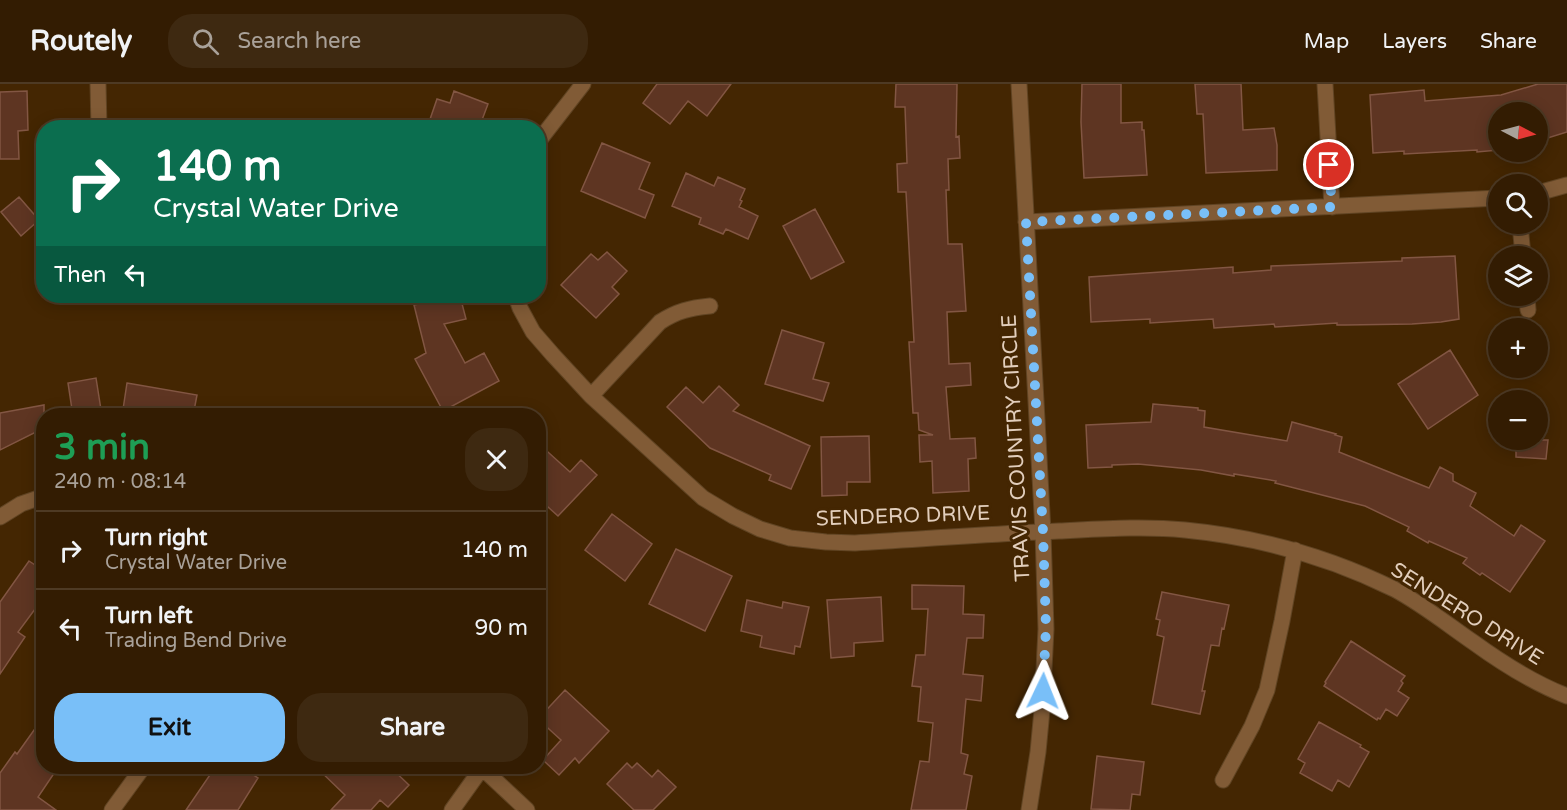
<!DOCTYPE html>
<meta charset="utf-8">
<style>
:root{--surface:#331c02;--page:#3e2911;--text:#f1f3f6;--muted:#a9a199;--line:#4e3a24;--accent:#79bff8}
body{margin:0;font-family:"Varela Round",sans-serif;background:var(--page);color:var(--text);height:100vh;display:flex;flex-direction:column;font-size:22px;white-space:nowrap}
*{box-sizing:border-box;margin:0}
p{font-size:20px;color:var(--muted)}
.icon{flex:none;width:33px;height:33px;fill:none;stroke:currentColor;stroke-width:2;stroke-linecap:round;stroke-linejoin:round}
.map{position:relative;flex:1;overflow:hidden}
.drawer{position:absolute;left:36px;top:324px;width:510px;height:366px;display:flex;flex-direction:column;background:var(--surface);border-radius:24px;box-shadow:0 3px 15px #0003,0 0 0 2px var(--line)}
.drawer>*{flex:none}
.banner{position:absolute;left:36px;top:36px;width:510px;height:183px;border-radius:24px;box-shadow:0 3px 15px #0003,0 0 0 2px var(--line);background:#0b6e4f;color:#fff;overflow:hidden}
.needle{width:39px;rotate:96deg}
.controls{position:absolute;left:1488px;top:18px;display:grid;gap:12px}
.controls a{display:grid;place-items:center;width:60px;height:60px;border-radius:50%;background:var(--surface);box-shadow:0 3px 15px #0003,0 0 0 2px var(--line);font-size:30px}
.pin{position:absolute;display:grid;place-items:center;width:51px;height:51px;color:#fff;margin:-26px;border:3px solid #fff;border-radius:50%;box-shadow:0 2px 6px #0007}
.me{position:absolute;width:66px;margin:-33px;rotate:2deg;stroke-linejoin:round;filter:drop-shadow(0 0 4px #0008)}
.turn{display:flex;align-items:center;gap:21px;height:126px;padding:0 18px;font-size:27px}
.turn .icon{width:78px;height:78px;stroke-width:2.5}
.turn b{display:block;font-size:42px;line-height:51px}
.then{display:flex;align-items:center;height:57px;padding:0 18px;background:#0003;gap:12px;font-size:22px}
.round{display:grid;place-items:center;flex:none;width:63px;height:63px;border-radius:24px;background:var(--page)}
.overview{display:flex;align-items:center;justify-content:space-between;height:102px;padding:0 18px}
h1{font-size:36px;font-weight:700;line-height:45px;color:#1e9e55}
.primary-button{display:flex;gap:12px;margin-top:auto;padding:12px 18px}
.primary-button a{flex:1;height:69px;border-radius:24px;background:var(--accent);color:#111;font-size:24px;font-weight:700;line-height:69px;text-align:center}
.primary-button a+a{background:var(--page);color:var(--text)}
ul{padding:0;list-style:none}
li{display:flex;align-items:center;gap:18px;height:78px;padding:0 18px;border-top:2px solid var(--line)}
li div{flex:1}
li b{display:block;font-size:22px}
li em{font-style:normal}
header{display:flex;align-items:center;gap:36px;box-sizing:border-box;height:84px;padding:0 30px;background:var(--surface);border-bottom:2px solid var(--line)}
header strong{font-size:28px}
nav{display:flex;gap:33px;margin-inline-start:auto;font-size:21px}
.search{width:420px;height:54px;background:var(--page);display:flex;align-items:center;gap:15px;box-sizing:border-box;padding:0 21px;border-radius:24px;color:var(--muted);font-size:22px}
.map>svg:first-child{display:block}
.building{fill:#5e3522;stroke:#825643;stroke-width:1.5}
.lines{fill:none;stroke-linecap:round;stroke-linejoin:round}
.minor-casing{stroke:#604423;stroke-width:17}
.tertiary-casing{stroke:#604423;stroke-width:17}
.minor{stroke:#815b36;stroke-width:15}
.tertiary{stroke:#815b36;stroke-width:15}
.route{stroke:#79bff8;stroke-width:10;stroke-dasharray:0 18}
.labels{text-anchor:middle;dominant-baseline:central;stroke-width:6;stroke-linejoin:round;paint-order:stroke}
.street-label{font-size:21px;fill:#e2cebc;stroke:#442602}
</style>
<header>
<strong>Routely</strong>
<div class="search"><svg class="icon" aria-label="search" viewBox="0 0 24 24"><circle cx="10" cy="10" r="6"/><path d="M15 15l6 6"/></svg>Search here</div>
<nav><a>Map</a><a>Layers</a><a>Share</a></nav>
</header>
<div class="map">
<svg width="1567" height="726" viewBox="0 0 1567 726">
<rect width="100%" height="100%" fill="#442602"/>
<path class="building" d="M657,0H731L707,32L688,17L670,40L643,19Z
M896,0H957L956,53L959,52L960,74L948,75L949,106H946L948,160H962L966,227L947,228L949,280L970,279L971,301L946,303L950,355L975,354L976,374L968,375L969,407L933,409L932,377L920,378L919,351H933L919,346L918,329H913L909,258H914L906,108H898L897,80L907,79L905,23H895Z
M1082,0H1121V39L1142,38V46H1144L1147,91L1084,94L1081,38Z
M1195,0H1241L1243,46L1274,44L1277,61V86L1206,89L1203,30H1197Z
M1538,0H1567V48L1538,57V28H1497L1498,66L1477,68V66L1404,70V67L1373,69L1370,11L1424,6L1425,17L1501,11Z
M27,7L28,46L18,47L19,75H0V8Z
M454,7L488,20L479,44H427L437,15L450,19Z
M602,59L650,79L639,105L654,111L645,134L581,107Z
M686,89L714,102L718,93L745,105L740,116L742,117L739,123L758,132L748,155L726,145L723,150L699,140L701,134L672,122Z
M19,113L39,136L21,152L1,128Z
M815,125L844,178L811,195L783,142Z
M607,168L627,187L612,203L619,210L596,234L561,201L591,170L598,176Z
M1455,172L1459,235L1441,238L1412,240L1345,241H1337V239L1275,243L1274,240L1214,244L1213,235L1150,239V235L1091,238L1089,193L1233,183V189L1271,186V182L1402,177V174Z
M417,212H460L466,235L444,240L465,279L484,269L499,297L443,327L415,275L426,269L414,221L419,220Z
M782,246L824,259L813,295L829,299L823,317L765,300Z
M1450,266L1478,311L1428,345L1398,300Z
M96,294L102,332H73L68,299Z
M127,299L197,311L193,332H122Z
M719,302L739,321L733,327L810,362L791,405L769,396L771,391L710,364L667,323L686,303L703,319Z
M1153,320L1198,324V326L1205,327L1204,343L1287,357L1292,338L1336,350L1335,351L1342,353L1339,368L1429,404L1440,383L1453,390V397L1476,409L1470,422L1514,452L1521,441L1545,457L1510,508L1482,489L1480,491L1463,479L1467,474L1429,457L1428,459L1407,447L1409,443L1365,422L1275,399L1276,397L1234,390V392L1201,386L1138,380L1112,381V383L1088,384L1086,341L1151,338Z
M44,321V344L0,366V329Z
M869,352L870,398H847V411L822,412L821,353Z
M1516,356H1548L1546,375L1516,373Z
M538,359L570,388L581,376L597,391L558,432L538,414Z
M612,430L652,460L625,497L585,466Z
M676,465L732,492L705,547L649,520Z
M29,477L44,487V513L18,548L25,553L0,590V518Z
M912,501L964,502L963,530L984,531L983,554H967L963,590L983,592L981,617L966,615L961,669L968,671L964,690L972,692L966,726H911L920,677L929,678L933,639L918,637L921,603L912,602L916,571H925L928,525H912Z
M1162,508L1229,521L1224,545L1222,544L1219,562L1211,561L1202,607H1205L1200,630L1152,620L1164,553L1157,551L1160,536L1156,535Z
M881,513L883,557L854,559V572L831,574L827,516Z
M747,516L782,524L783,518L809,523L800,563L795,562L794,570L760,563L762,552L741,547Z
M1351,557L1405,592L1401,597L1403,599L1398,607L1409,614L1397,632L1386,625L1380,635L1378,634L1377,636L1324,602L1326,599L1325,598Z
M565,606L609,647L579,679L575,674L559,691L543,676L561,656L538,635Z
M44,632V682H59L38,713L56,726H0V689L15,668L17,670Z
M1319,638L1361,661L1360,663L1369,668L1349,703L1338,696L1332,707L1300,689L1305,679L1298,675Z
M1097,672L1144,678L1140,711L1132,710L1130,726L1091,725Z
M627,679L632,684L637,679L652,693L658,686L676,703L653,726H634L607,700Z
M216,682H239L258,694L238,726H186Z
M315,682H389L409,701L388,723L380,716L371,726H331L345,711Z"/>
<g class="lines">
<defs>
<path id="minor" d="M98,0L99,44
M1325,0L1332,123
M538,58L583,0
M1538,109L1567,101
M1026,138L1498,114
M1520,140L1523,172
M516,212L520,224L533,248L553,271L591,312L703,414L733,432L760,445L790,454L826,458L855,459C923,455 991,450 1059,447C1101,445 1143,442 1185,446C1257,453 1329,473 1394,505C1422,520 1447,540 1473,558C1502,579 1533,599 1567,612
M1527,212L1528,226
M591,312L660,238C677,227 690,224 710,222
M0,433L21,420L44,412
M480,682L527,726
M1223,696L1252,642L1267,606L1282,537L1295,466
M112,726L144,682
M452,726L482,684"/>
<path id="tertiary" d="M1019,0L1043,448L1046,545L1042,626L1038,668L1029,726"/>
</defs>
<use href="#minor" class="minor-casing"/>
<use href="#tertiary" class="tertiary-casing"/>
<use href="#minor" class="minor"/>
<use href="#tertiary" class="tertiary"/>
</g>
<g class="lines">
<path class="route" d="M1043,607L1046,544L1043,448L1026,138L1332,123L1329,81"/>
</g>
<g class="labels">
<g class="street-label">
<text transform="translate(1016 364) rotate(-93)">TRAVIS COUNTRY CIRCLE</text>
<text transform="translate(903 432) rotate(-2)">SENDERO DRIVE</text>
<text transform="translate(1467 530) rotate(32)">SENDERO DRIVE</text>
</g>
</g>
</svg>
<div class="controls">
<a><svg class="needle" viewBox="-14 -14 28 28"><path d="M0-13l5 13h-10z" fill="#e53935"/><path d="M0 13l5-13h-10z" fill="#a9a199"/></svg></a>
<a><svg class="icon" aria-label="search" viewBox="0 0 24 24"><circle cx="10" cy="10" r="6"/><path d="M15 15l6 6"/></svg></a>
<a><svg class="icon" aria-label="layers" viewBox="0 0 24 24"><path d="M12 4l9 5-9 5-9-5zM3 14l9 5 9-5"/></svg></a>
<a>+</a>
<a>−</a>
</div>
<div class="pin" style="left:1329px;top:81px;background:#d93025"><svg class="icon" aria-label="arrive" viewBox="0 0 24 24"><path d="M6 21V4h12l-3 4 3 4H6"/></svg></div>
<svg class="me" style="left:1043px;top:607px" viewBox="-20 -20 40 40"><path d="M0-17L14 15 0 8-14 15z" fill="#79bff8" stroke="#fff" stroke-width="4"/></svg>
<div class="banner">
<div class="turn"><svg class="icon" aria-label="right" viewBox="0 0 24 24"><path d="M7 20v-9h11M14 6l5 5-5 5"/></svg><div><b>140 m</b>Crystal Water Drive</div></div>
<div class="then">Then<svg class="icon" aria-label="left" viewBox="0 0 24 24"><path d="M17 20v-9H6M10 6l-5 5 5 5"/></svg></div>
</div>
<section class="drawer">
<div class="overview"><div><h1>3 min</h1><p>240 m · 08:14</p></div><a class="round"><svg class="icon" aria-label="close" viewBox="0 0 24 24"><path d="M6 6l12 12M18 6L6 18"/></svg></a></div>
<ul>
<li><svg class="icon" aria-label="right" viewBox="0 0 24 24"><path d="M7 20v-9h11M14 6l5 5-5 5"/></svg><div><b>Turn right</b><p>Crystal Water Drive</p></div><em>140 m</em></li>
<li><svg class="icon" aria-label="left" viewBox="0 0 24 24"><path d="M17 20v-9H6M10 6l-5 5 5 5"/></svg><div><b>Turn left</b><p>Trading Bend Drive</p></div><em>90 m</em></li>
</ul>
<div class="primary-button"><a>Exit</a><a>Share</a></div>
</section>
</div>
